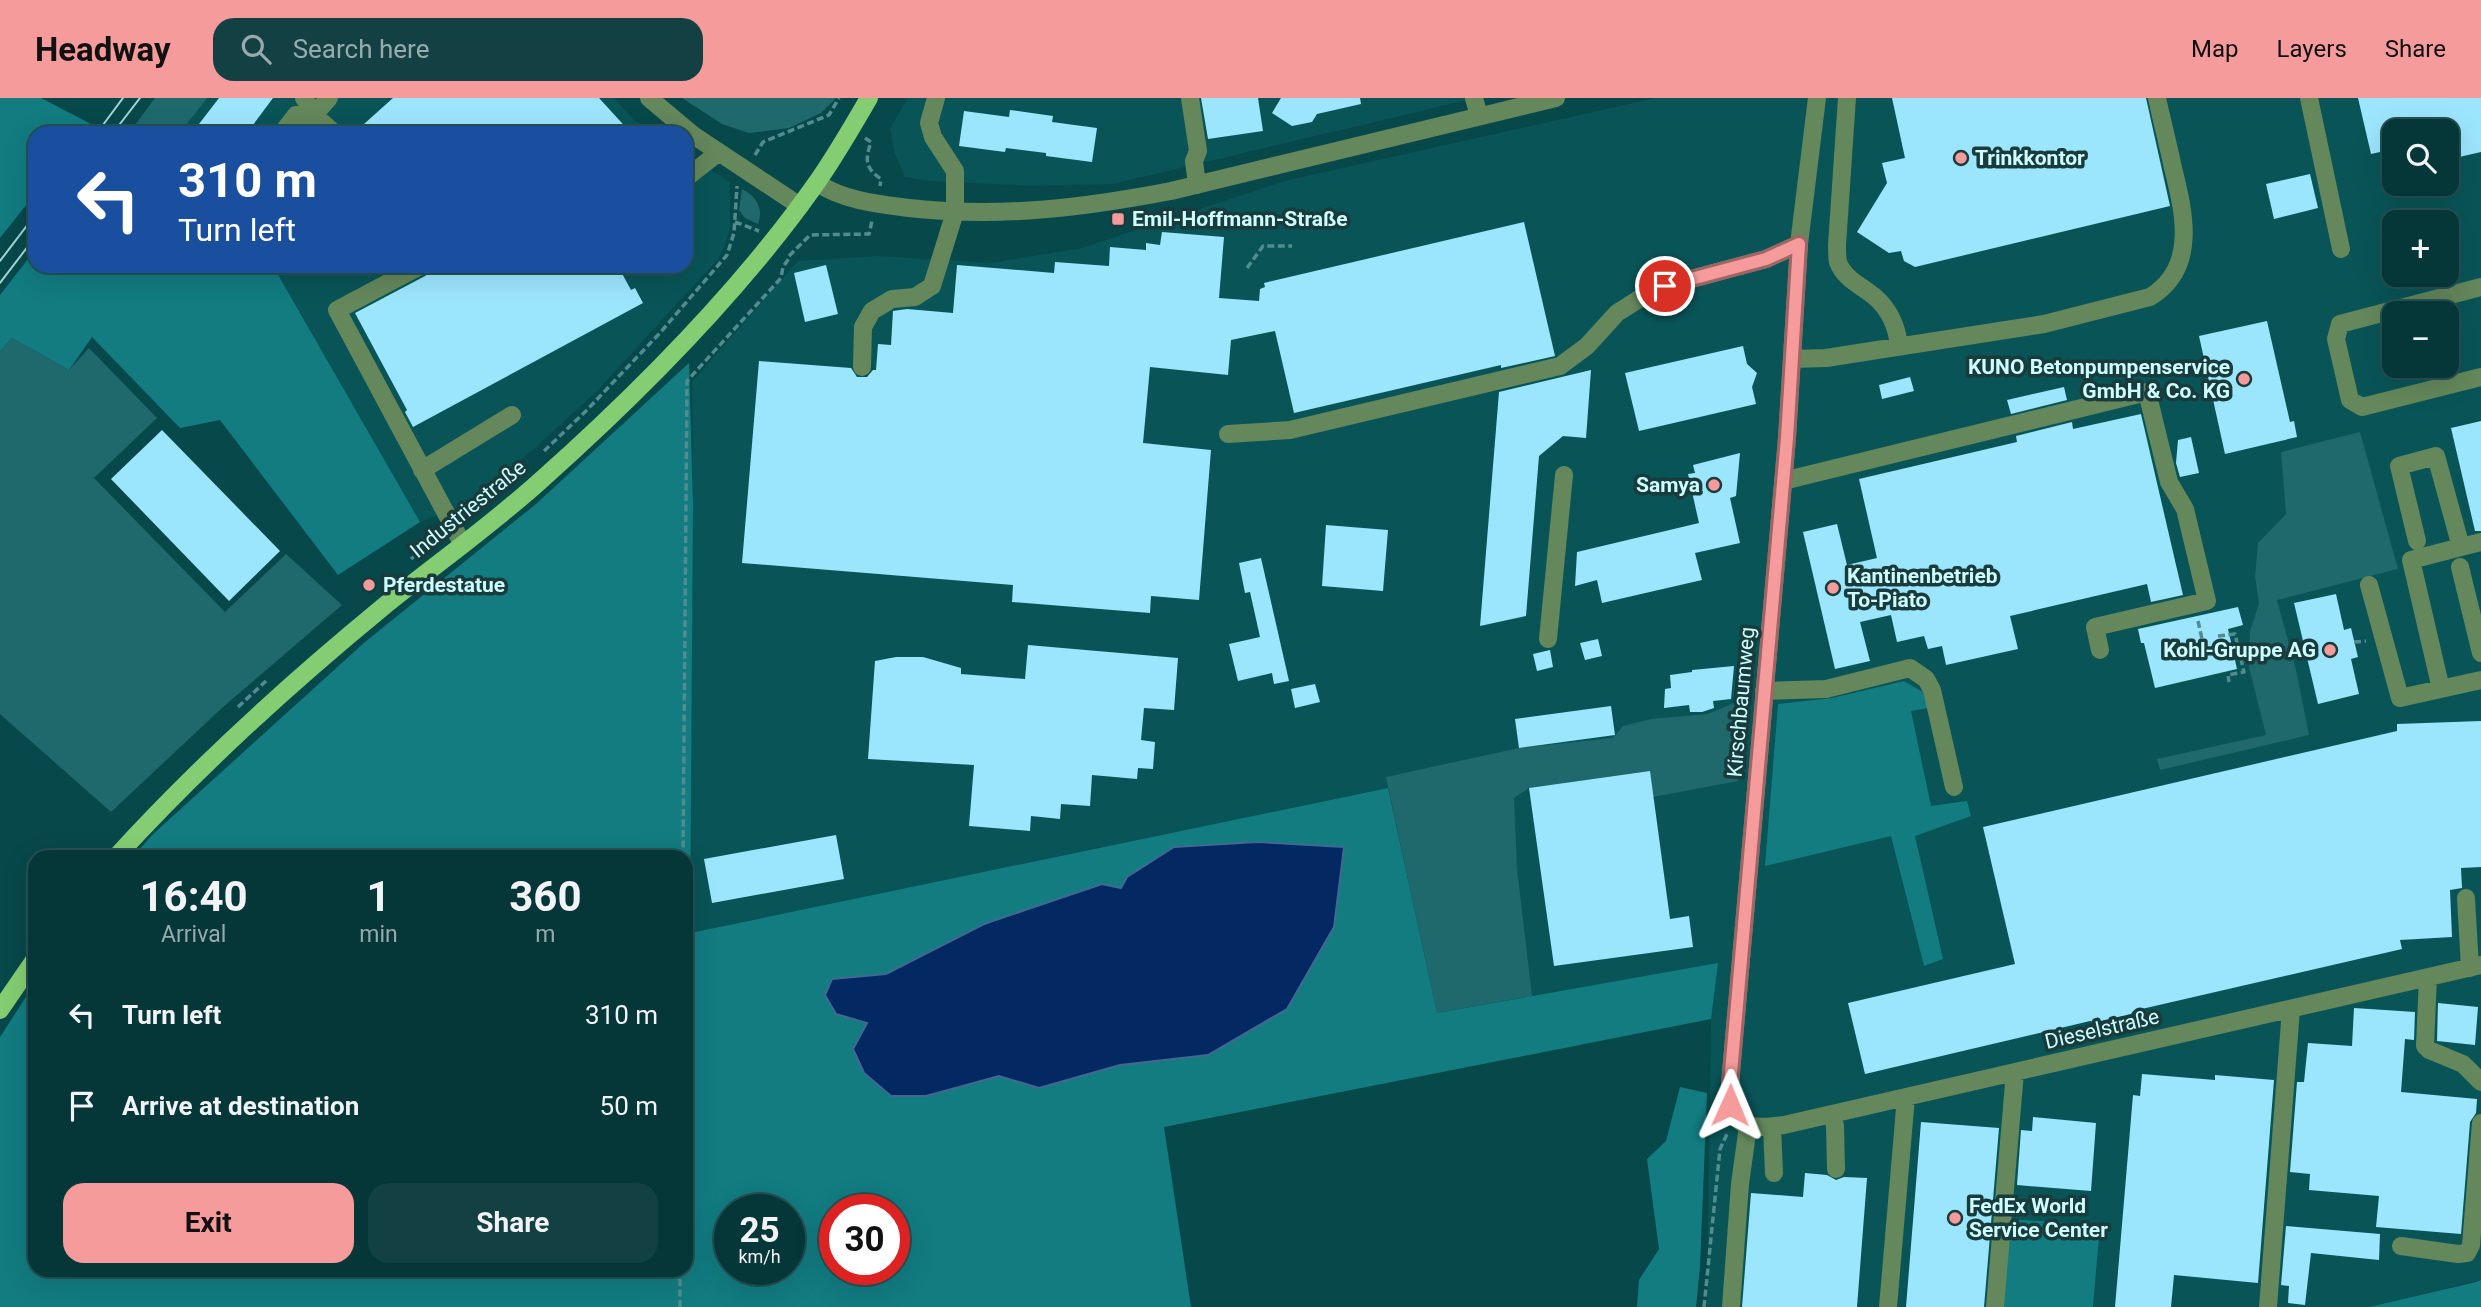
<!DOCTYPE html>
<meta charset="utf-8">
<style>
:root{--surface:#053638;--page:#134143;--text:#f1f3f6;--muted:#97abae;--line:#265053;--accent:#f59b9b}
body{margin:0;font-family:Roboto,sans-serif;background:var(--page);color:var(--text);height:100vh;display:flex;flex-direction:column;font-size:26px;white-space:nowrap}
*{box-sizing:border-box;margin:0}
p{font-size:23px;color:var(--muted)}
.icon{flex:none;width:38px;height:38px;fill:none;stroke:currentColor;stroke-width:2;stroke-linecap:round;stroke-linejoin:round}
.map{position:relative;flex:1;overflow:hidden}
.panel{position:absolute;left:28px;top:752px;width:665px;height:427px;display:flex;flex-direction:column;background:var(--surface);border-radius:21px;box-shadow:0 7px 28px #0002,0 0 0 2px var(--line)}
.panel>*{flex:none}
.top-card{position:absolute;left:28px;top:28px;width:665px;height:147px;border-radius:21px;box-shadow:0 7px 28px #0002,0 0 0 2px var(--line);background:#1a4fa0;color:#fff;overflow:hidden}
.controls{position:absolute;left:2382px;top:21px;display:grid;gap:14px}
.controls a{display:grid;place-items:center;width:77px;height:77px;border-radius:14px;background:var(--surface);box-shadow:0 7px 28px #0002,0 0 0 2px var(--line);font-size:35px}
.speed{position:absolute;left:714px;top:1096px;display:flex;gap:14px;font-size:35px;font-weight:700;text-align:center}
.speed>*{display:grid;place-content:center;width:91px;height:91px;border-radius:50%;background:var(--surface);box-shadow:0 7px 28px #0002,0 0 0 2px var(--line);line-height:1}
.speed small{font-size:18px;font-weight:400}
.speed .limit{border:10px solid #d22;background:#fff;color:#111}
.pin{position:absolute;display:grid;place-items:center;width:60px;height:60px;color:#fff;margin:-30px;border:4px solid #fff;border-radius:50%;box-shadow:0 2px 7px #0007}
.me{position:absolute;width:77px;margin:-38px;rotate:1deg;stroke-linejoin:round;filter:drop-shadow(0 0 5px #0008)}
.turn{display:flex;align-items:center;gap:24px;height:147px;padding:0 35px;font-size:32px}
.turn .icon{width:91px;height:91px;stroke-width:2.5}
.turn b{display:block;font-size:49px;line-height:60px}
.eta{display:flex;justify-content:space-evenly;align-items:center;height:119px;text-align:center}
.eta b{font-size:42px;font-weight:700;line-height:49px}
.action{display:flex;gap:14px;margin-top:auto;padding:14px 35px}
.action a{flex:1;height:80px;border-radius:21px;background:var(--accent);color:#111;font-size:28px;font-weight:700;line-height:80px;text-align:center}
.action a+a{background:var(--page);color:var(--text)}
ul{padding:0;list-style:none}
li{display:flex;align-items:center;gap:21px;height:91px;padding:0 35px}
li div{flex:1}
li b{display:block;font-size:26px}
li em{font-style:normal}
header{display:flex;align-items:center;gap:42px;box-sizing:border-box;height:98px;padding:0 35px;background:var(--accent);color:#111}
header strong{font-size:33px}
nav{display:flex;gap:38px;margin-inline-start:auto;font-size:24px}
.search{width:490px;height:63px;background:var(--page);display:flex;align-items:center;gap:18px;box-sizing:border-box;padding:0 24px;border-radius:21px;color:var(--muted);font-size:26px}
.map>svg:first-child{display:block}
.built{fill:#095457;fill-rule:evenodd}
.green{fill:#1f696c}
.forest{fill:#127c81;fill-rule:evenodd}
.water{fill:#042962;stroke:#406991;stroke-width:2}
.building{fill:#9ce6fd}
.lines{fill:none;stroke-linecap:round;stroke-linejoin:round}
.path{stroke:#518c8f;stroke-width:3.5;stroke-dasharray:7 3.5;stroke-linecap:butt}
.minor{stroke:#64875b;stroke-width:18}
.major{stroke:#84cd72;stroke-width:18}
.tram{stroke:#a2d6d8;stroke-width:2}
.route-casing{stroke:#9f6565;stroke-width:18}
.route{stroke:#f59b9b;stroke-width:12}
.poi-dot{fill:#f59b9b;stroke:#193b3c;stroke-width:2.5}
.labels{text-anchor:middle;dominant-baseline:central;stroke-width:7;stroke-linejoin:round;paint-order:stroke}
.poi-label{font-size:21px;font-weight:bold;fill:#cdfdff;stroke:#193b3c;text-anchor:start}
.street-label{font-size:21px;fill:#cdfdff;stroke:#193b3c}
</style>
<header>
<strong>Headway</strong>
<div class="search"><svg class="icon" aria-label="search" viewBox="0 0 24 24"><circle cx="10" cy="10" r="6"/><path d="M15 15l6 6"/></svg>Search here</div>
<nav><a>Map</a><a>Layers</a><a>Share</a></nav>
</header>
<div class="map">
<svg width="2481" height="1209" viewBox="0 0 2481 1209">
<rect width="100%" height="100%" fill="#07484b"/>
<path class="built" d="M207,0H614L634,22L654,35H180Z
M908,0H1476L1113,86L1032,88L928,83L905,79L895,56L890,30Z
M1655,0H2481V1182L2369,1209H2093L2099,1127L2002,1209H1707L1711,921L1717,866L1437,915L1387,690L689,835L693,407L692,284L798,163L878,158L990,165L1082,150L1285,83ZM2394,33H2446V86H2394ZM2394,124H2446V177H2394ZM2394,215H2446V268H2394Z
M686,56L730,84V130L725,147L718,161L598,292L537,348L468,406L420,424L273,168H686Z"/>
<path class="green" d="M155,0H207L180,35H129Z
M682,0H836L821,15L789,30L749,35L722,26Z
M742,91C756,98 764,110 758,126L745,120L739,112Z
M12,240L69,272L89,250L157,320L94,380L225,514L286,456L342,507L223,609L111,714L0,616V253Z
M2360,334L2398,471L2277,502L2296,572L2309,637L2160,672L2157,661L2266,637L2249,569L2250,533L2259,506L2255,478L2258,445L2286,416L2281,354Z
M1746,600L1738,683L1653,699L1649,673L1529,690L1514,700L1517,771L1532,898L1437,915L1386,679L1519,650L1613,640L1623,628L1651,621L1708,616Z"/>
<path class="forest" d="M0,0H41L91,26L83,35H35V96L0,140Z
M35,152V168H273L420,424L338,477L220,322L180,330L92,239L69,272L12,240L0,253V197Z
M689,265L693,407L690,835L1388,690L1437,915L1718,865L1711,921L1164,1029L1191,1209H0V939L35,885V1172H686V760L133,759L152,737L365,544L536,406ZM1257,744L1344,749L1208,957L1120,967L1039,990L999,978L926,998L853,951L867,925L832,881L886,876L984,826L1121,790L1174,749ZM730,1111H789V1171H730ZM835,1111H894V1171H835Z
M1904,583L1926,596L1928,610L1911,613L1931,708L1967,703L1971,718L1915,738L1943,861L1924,868L1891,738L1765,768L1778,606L1832,600Z
M1680,989L1707,995L1700,1169L1696,1209H1637L1639,1182L1659,1151L1647,1061L1666,1043Z
M2009,1121L2100,1127L2093,1209H2002Z
M2481,1182V1209H2369L2476,1184Z"/>
<path class="water" d="M1257,744L1344,749L1334,829L1287,911L1208,957L1120,967L1039,990L999,978L926,998H891L864,975L853,951L867,925L836,916L825,897L832,881L886,876L984,826L1102,786L1121,790L1127,779L1174,749Z"/>
<path class="building" d="M219,0H273L247,35H212L199,26Z
M393,0H599L631,35H354Z
M1201,0H1258L1263,33L1208,41Z
M1281,0H1360L1361,6L1317,16L1312,24L1292,28L1272,15Z
M1892,0H2146L2170,108L1915,169L1904,163L1901,153L1889,155L1857,134L1887,85L1882,65L1905,60Z
M2358,0H2481V54L2455,60L2450,42L2446,43V33H2394V51L2371,56Z
M1010,12L1053,18L1052,24L1097,30L1092,64L1046,58V55L1006,50L1005,54L959,48L964,13L1009,19Z
M2310,76L2318,110L2274,121L2266,86Z
M1524,124L1555,258L1501,270V267L1294,315L1275,233L1231,242L1228,277L1150,269L1143,345L1211,352L1199,502L1151,498L1150,515L1012,504L1013,487L742,465L759,263L851,270L857,279H867L873,272H876L878,246L891,247L893,213L907,211L953,215L957,167L1054,175L1055,164L1109,168L1110,149L1146,152V145L1160,147L1162,134L1224,139L1219,200L1259,203L1260,191L1265,189L1264,185Z
M826,167L838,216L805,224L794,175Z
M439,168H618L631,192L635,190L643,205L413,329L405,314L407,312L355,215L425,178Z
M2267,223L2290,324L2294,323L2297,339L2225,356L2199,238Z
M1743,248L1747,266L1757,275L1752,289L1756,306L1639,333L1625,275Z
M1591,272L1586,340L1563,338L1539,358L1526,518L1480,528L1499,294Z
M1910,279L1914,293L1882,301L1879,287Z
M2064,289L2067,302L2011,316L2007,302Z
M2141,316L2183,497L2151,504L2147,486L2010,518L2018,551L1946,567L1942,548L1928,551L1924,538L1897,544L1891,517L1860,524L1870,563L1835,571L1803,434L1837,426L1847,467L1877,460L1859,381L2017,344L2016,338L2072,324L2073,331Z
M2481,323V433H2475L2451,330Z
M162,332L280,453L229,503L111,381Z
M2191,339L2199,375L2180,379L2176,365L2178,342Z
M1740,355L1736,398L1730,400L1740,445L1695,455L1702,482L1602,505L1597,482L1575,488L1577,454L1699,425L1688,376L1695,375L1693,367Z
M1326,427L1388,432L1383,493L1322,488Z
M1261,460L1289,583L1274,586L1272,575L1238,583L1229,546L1260,539L1250,494L1245,495L1239,465Z
M2336,496L2344,532L2351,530L2358,559L2351,561L2359,596L2318,606L2294,505Z
M2238,509L2243,527L2228,531L2237,571L2155,590L2144,545H2141L2138,531Z
M1598,541L1602,558L1585,562L1580,545Z
M1028,547L1178,560L1174,612L1144,610L1141,642L1155,644L1153,671L1138,670L1137,681L1092,677L1090,708L1061,706L1060,721L1031,718L1030,733L969,728L974,667L868,661L875,563L896,559H923L961,570V576L1025,581Z
M1550,552L1553,569L1537,573L1533,556Z
M1734,568L1731,601L1713,603L1714,610L1702,614H1690L1689,607L1664,610L1665,591L1671,590L1670,577L1692,574V572Z
M1315,586L1320,604L1295,610L1291,591Z
M1611,608L1615,637L1519,650L1515,621Z
M2481,623V769L2461,770L2462,790L2450,792L2452,839L2400,842L2402,851L2133,913L2131,916L2096,924L2090,923L1865,976L1848,905L2015,866L1983,729L2397,633V626Z
M1650,673L1670,821L1689,818L1693,849L1554,868L1529,690Z
M836,737L844,781L712,805L704,761Z
M2438,905L2478,909L2475,947L2437,943Z
M2354,910L2415,914L2414,942L2405,941L2401,994L2477,1001L2476,1015L2470,1024L2461,1136L2376,1129L2379,1098L2309,1092L2310,1076L2290,1074L2297,984H2304L2308,945L2352,948Z
M2142,976L2215,982V977L2274,982L2258,1185L2174,1177L2171,1209H2115L2133,997L2140,998Z
M2033,1019L2096,1025L2091,1093L2017,1087L2021,1032L2032,1033Z
M1921,1024L1999,1030L1984,1209H1906Z
M1805,1075L1827,1077L1836,1082L1844,1079L1867,1080L1857,1209H1742L1751,1095L1803,1099Z
M2286,1128L2380,1136L2379,1162L2311,1155L2305,1207L2288,1205L2289,1188L2281,1187Z"/>
<g class="lines">
<path class="path" d="M865,40L871,44C865,62 865,70 881,81L880,88
M755,57L763,44L829,17L839,0
M735,124L759,133
M789,158L810,137L869,136L872,123
M1247,170L1263,148H1292
M544,353L585,314L659,236L727,157L734,135L737,88
M466,417L488,401
M411,461L440,437
M2198,523L2202,541
M2218,538L2235,536L2244,574L2228,577L2229,584
M2354,544L2366,543
M238,609L266,583
M683,760L687,283L781,180L783,169L790,159
M27,845L35,836
M680,1209V1172
M1704,1209L1720,1051L1728,1034"/>
<path class="minor" d="M304,0L314,17L334,35
M649,0L693,37L800,108
M1190,0L1198,53L1194,63L1197,87
M1474,0L1479,18
M1817,0L1799,146L1787,340L1730,986C1731,1030 1744,1032 1784,1027L2481,867
M1847,0L1837,147C1837,152 1837,159 1838,164C1844,181 1862,188 1875,199C1890,212 1897,229 1899,248
M2309,0L2341,151
M282,35L296,17H314L329,0
M686,80L718,55
M817,85C845,103 877,106 909,110C1001,120 1082,110 1171,93L1556,0
M420,168L337,212L462,445
M2481,189L2340,226L2336,241L2350,302L2362,309L2481,279
M1792,261L1826,260L2044,226L2150,199C2198,170 2184,114 2173,70C2168,46 2162,23 2157,0
M862,269L863,229L872,213L892,201L915,199L932,188L955,114V73L933,39L929,25L936,0
M1228,336L1290,332L1560,268L1587,248L1617,215L1642,199L1665,188L1766,161L1799,146
M422,372L512,317
M1783,383L2147,294L2169,384L2185,411L2207,503L2095,529L2100,552
M2417,443L2399,368L2436,358L2461,449L2481,444
M2460,469L2481,555
M2369,487L2400,600L2481,582
M1548,541L1564,377
M2441,591L2411,462L2461,449
M1764,593L1826,591L1910,570L1926,581L1932,592L1954,689
M2466,800L2470,870
M2428,879L2425,948L2429,952L2463,966L2481,984
M1832,1016L1835,1028L1836,1071
M1772,1029L1774,1075
M2401,1148L2458,1156L2467,1155L2471,1147L2481,1025
M1731,1209L1740,1086L1748,1028
M1888,1209L1906,999
M1995,1209L2015,974
M2268,1209L2291,911"/>
<path class="major" d="M115,760C198,669 288,587 383,509C435,467 490,428 539,384C639,295 738,196 815,87C835,59 852,29 869,0
M0,912L35,861"/>
<path class="tram" d="M97,35L123,0
M113,35L140,0
M0,163L35,117
M0,185L35,139"/>
</g>
<g class="lines">
<defs>
<path id="route" d="M1665,188L1766,161L1799,146L1787,340L1730,986V1007"/>
</defs>
<use href="#route" class="route-casing"/>
<use href="#route" class="route"/>
</g>
<g class="poi-dot">
<circle cx="1961" cy="60" r="7"/>
<rect x="1111" y="114" width="14" height="14" rx="3.5"/>
<circle cx="2244" cy="281" r="7"/>
<circle cx="1714" cy="387" r="7"/>
<circle cx="369" cy="487" r="7"/>
<circle cx="1833" cy="490" r="7"/>
<circle cx="2330" cy="552" r="7"/>
<circle cx="1955" cy="1120" r="7"/>
</g>
<g class="labels">
<g class="poi-label">
<text x="1975" y="60">Trinkkontor</text>
<text x="1132" y="121">Emil-Hoffmann-Straße</text>
<text x="2230" y="269" text-anchor="end">KUNO Betonpumpenservice<tspan x="2230" dy="24">GmbH &amp; Co. KG</tspan></text>
<text x="1700" y="387" text-anchor="end">Samya</text>
<text x="1847" y="478">Kantinenbetrieb<tspan x="1847" dy="24">To-Piato</tspan></text>
<text x="383" y="487">Pferdestatue</text>
<text x="2316" y="552" text-anchor="end">Kohl-Gruppe AG</text>
<text x="1969" y="1108">FedEx World<tspan x="1969" dy="24">Service Center</tspan></text>
</g>
<g class="street-label">
<text transform="translate(468 411) rotate(-39)">Industriestraße</text>
<text transform="translate(1741 604) rotate(-85)">Kirschbaumweg</text>
<text transform="translate(2102 931) rotate(-13)">Dieselstraße</text>
</g>
</g>
</svg>
<div class="controls">
<a><svg class="icon" aria-label="search" viewBox="0 0 24 24"><circle cx="10" cy="10" r="6"/><path d="M15 15l6 6"/></svg></a>
<a>+</a>
<a>−</a>
</div>
<div class="speed"><div>25<small>km/h</small></div><div class="limit">30</div></div>
<div class="pin" style="left:1665px;top:188px;background:#d93025"><svg class="icon" aria-label="arrive" viewBox="0 0 24 24"><path d="M6 21V4h12l-3 4 3 4H6"/></svg></div>
<svg class="me" style="left:1730px;top:1007px" viewBox="-20 -20 40 40"><path d="M0-17L14 15 0 8-14 15z" fill="#f59b9b" stroke="#fff" stroke-width="4"/></svg>
<div class="top-card">
<div class="turn"><svg class="icon" aria-label="left" viewBox="0 0 24 24"><path d="M17 20v-9H6M10 6l-5 5 5 5"/></svg><div><b>310 m</b>Turn left</div></div>
</div>
<section class="panel">
<div class="eta">
<div><b>16:40</b><p>Arrival</p></div>
<div><b>1</b><p>min</p></div>
<div><b>360</b><p>m</p></div>
</div>
<ul>
<li><svg class="icon" aria-label="left" viewBox="0 0 24 24"><path d="M17 20v-9H6M10 6l-5 5 5 5"/></svg><div><b>Turn left</b></div><em>310 m</em></li>
<li><svg class="icon" aria-label="arrive" viewBox="0 0 24 24"><path d="M6 21V4h12l-3 4 3 4H6"/></svg><div><b>Arrive at destination</b></div><em>50 m</em></li>
</ul>
<div class="action"><a>Exit</a><a>Share</a></div>
</section>
</div>
